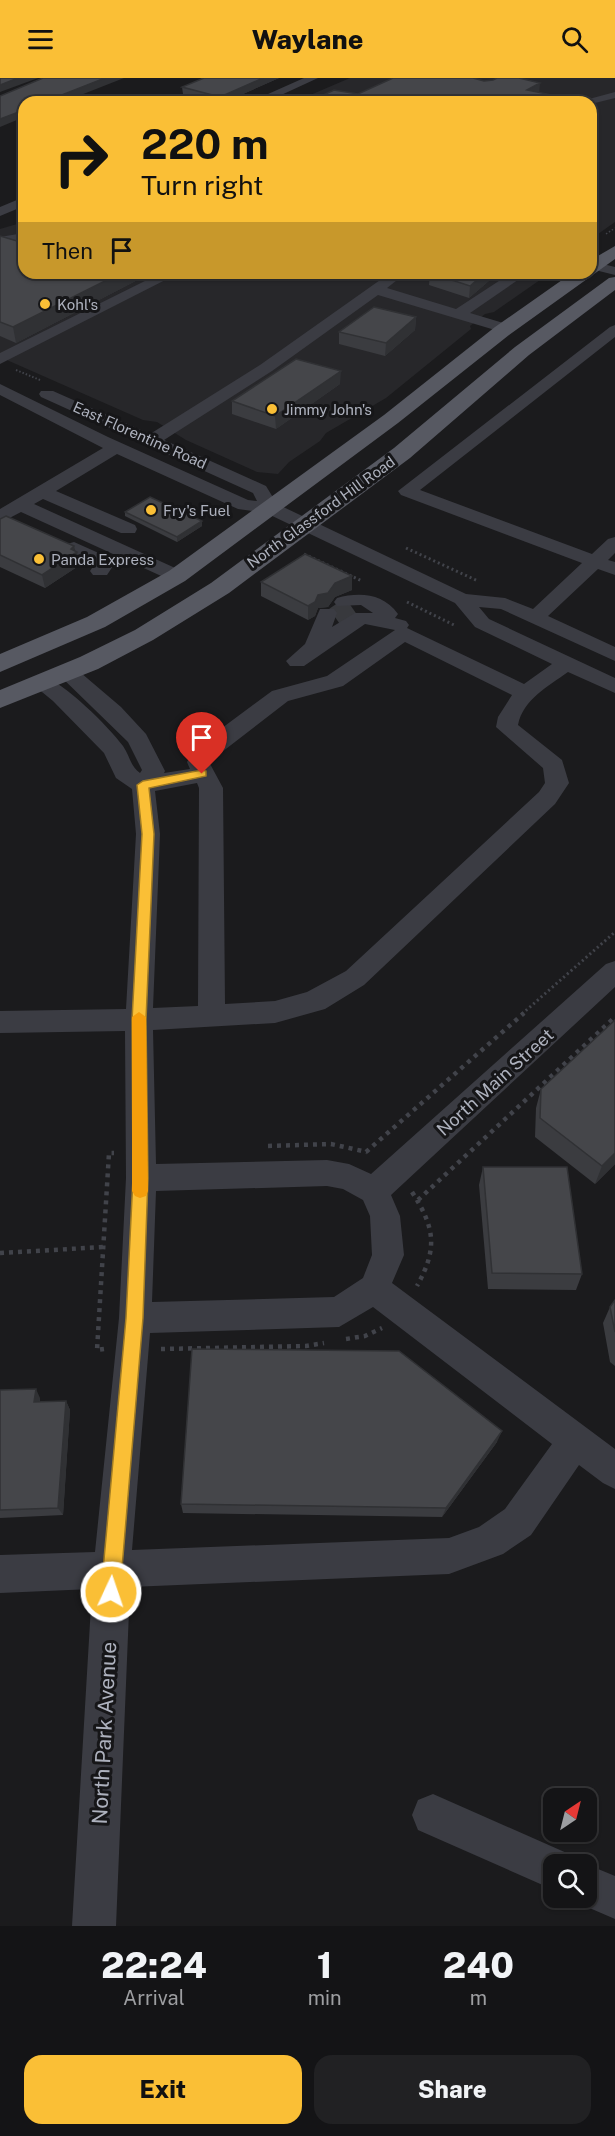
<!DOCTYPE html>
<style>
:root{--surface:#141416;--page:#212123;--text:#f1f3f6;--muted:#9d9ea1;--line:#333335;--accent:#fabf36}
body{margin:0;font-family:"Public Sans",sans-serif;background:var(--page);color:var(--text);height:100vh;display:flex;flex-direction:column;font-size:22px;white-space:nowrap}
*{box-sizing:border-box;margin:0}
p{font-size:20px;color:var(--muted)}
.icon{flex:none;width:33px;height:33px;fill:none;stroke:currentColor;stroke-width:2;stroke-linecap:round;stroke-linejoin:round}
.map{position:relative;height:1848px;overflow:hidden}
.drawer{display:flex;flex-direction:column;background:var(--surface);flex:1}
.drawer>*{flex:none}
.guide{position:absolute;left:18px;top:18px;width:579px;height:183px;border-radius:18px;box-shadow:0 2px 4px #0004,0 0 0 2px var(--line);background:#fabf36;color:#111;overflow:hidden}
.needle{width:39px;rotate:35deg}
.controls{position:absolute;left:543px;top:1710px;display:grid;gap:12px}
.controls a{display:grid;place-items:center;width:54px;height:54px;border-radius:12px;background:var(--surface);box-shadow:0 2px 4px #0004,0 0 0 2px var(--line);font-size:30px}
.pin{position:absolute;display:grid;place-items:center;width:51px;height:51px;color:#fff;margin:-62px -26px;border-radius:50% 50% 50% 0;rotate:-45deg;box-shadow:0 0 6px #0007}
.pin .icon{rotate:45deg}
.me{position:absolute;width:66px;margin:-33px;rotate:3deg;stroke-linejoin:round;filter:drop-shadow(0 0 4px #0008)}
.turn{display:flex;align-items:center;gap:21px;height:126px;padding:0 24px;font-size:27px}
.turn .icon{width:78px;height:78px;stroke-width:2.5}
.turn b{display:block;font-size:42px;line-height:51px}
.then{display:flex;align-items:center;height:57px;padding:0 24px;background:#0003;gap:12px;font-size:22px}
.eta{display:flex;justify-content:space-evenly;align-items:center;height:102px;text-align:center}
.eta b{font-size:36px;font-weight:800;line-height:42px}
.cta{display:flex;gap:12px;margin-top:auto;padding:12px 24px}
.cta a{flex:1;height:69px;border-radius:18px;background:var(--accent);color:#111;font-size:24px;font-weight:800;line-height:69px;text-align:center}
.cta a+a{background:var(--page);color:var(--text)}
header{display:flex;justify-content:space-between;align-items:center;height:78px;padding:0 24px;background:var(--accent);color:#111;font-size:27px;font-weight:800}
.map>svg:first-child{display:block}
.built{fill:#27272a}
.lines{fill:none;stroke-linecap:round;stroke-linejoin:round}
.minor-tunnel{stroke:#38393d;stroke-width:20;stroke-dasharray:20 10;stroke-linecap:butt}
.path-far3{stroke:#41434a;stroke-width:1.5;stroke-dasharray:1.5 2;stroke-linecap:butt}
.path-far2{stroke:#41434a;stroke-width:2;stroke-dasharray:1.5 2;stroke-linecap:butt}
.path-far1{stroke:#41434a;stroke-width:3;stroke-dasharray:2 3;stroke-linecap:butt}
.path{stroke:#41434a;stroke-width:4.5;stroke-dasharray:4 5;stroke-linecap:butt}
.minor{fill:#3b3c43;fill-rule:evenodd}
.major{fill:#575962;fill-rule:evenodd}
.wall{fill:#3b3c40}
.shaded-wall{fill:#303134}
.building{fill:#45464a;stroke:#303134;stroke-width:1.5}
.route{fill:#fabf36;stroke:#a27c23;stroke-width:1.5}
.slow{fill:#f59e0b}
.poi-dot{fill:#fabf36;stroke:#161618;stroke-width:2}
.labels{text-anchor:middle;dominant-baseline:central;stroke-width:6;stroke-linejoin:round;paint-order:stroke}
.far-poi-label{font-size:15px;fill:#adb1bd;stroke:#161618;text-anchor:start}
.far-street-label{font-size:15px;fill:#adb1bd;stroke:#161618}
.street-label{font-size:18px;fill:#adb1bd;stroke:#161618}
.near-street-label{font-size:21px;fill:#adb1bd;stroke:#161618}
</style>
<header><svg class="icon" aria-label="menu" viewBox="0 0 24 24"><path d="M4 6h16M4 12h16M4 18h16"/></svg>Waylane<svg class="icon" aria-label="search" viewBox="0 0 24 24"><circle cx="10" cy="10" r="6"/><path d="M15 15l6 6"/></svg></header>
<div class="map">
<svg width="615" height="1848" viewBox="0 0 615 1848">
<rect width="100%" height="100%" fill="#1b1b1d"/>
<path class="built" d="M350,0H615V144L591,161V24H294Z
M24,144V195H550L494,234L485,236L470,248L471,251L386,320L326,355L320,363L289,384L278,396L257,394L186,362L157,344L143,342L0,279V151Z"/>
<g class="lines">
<path class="minor-tunnel" d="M335,539L351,528"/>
<path class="path-far3" d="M606,156L615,150"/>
<path class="path-far2" d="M16,292L40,302"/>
<path class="path-far1" d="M406,470L478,503
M304,476L362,503
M407,524L454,547
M522,936L615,854"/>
<path class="path" d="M268,1068L331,1066L367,1074
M366,1074L524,935
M412,1114C435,1150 438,1170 417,1208
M418,1122L615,939
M0,1175L104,1169
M346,1261L365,1258L382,1250
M104,1271L97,1272L109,1075H114
M161,1271L306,1268L324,1265"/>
<path class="minor" d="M304,0H318L266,24H250Z
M615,14V20L591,26L578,24Z
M24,119V128L0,138V129Z
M24,155V163L0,167V159Z
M591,183L615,189V197L591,191Z
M161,195H179L0,286V275Z
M390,195H406L387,210L456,231L511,195H528L470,235L510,247L513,250L510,253L505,255L378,217L272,293L164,362L266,408L277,426L466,516L505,520L533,531L582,485L401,417L398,413L610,249L615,247V259L420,412L592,476L608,461L615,459V475L608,482L615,484V497L598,491L548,538L615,569V583L501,531L479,529L489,541L615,600V615L568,594C549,608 523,621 518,647L562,682L569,705L555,726L364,907L325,931L275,945L153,952L156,1086L327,1082L349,1086L371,1096L606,886L615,883V909L391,1117L400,1138L404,1177L392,1205L615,1371V1411L603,1405L579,1387L531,1457L503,1476L449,1496L130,1509L116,1848H72L92,1511L0,1515V1477L95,1474L119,1240L126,1100L125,953L0,955V933L126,931L136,756L132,711L116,700L104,675L53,623L31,605L34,600L42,598C64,604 109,649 123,668C130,678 130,688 140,695L142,692L128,664L56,594L60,589H74L121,629L146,656L165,693L164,695L190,691L187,684L195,670L272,613L327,598L395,552L365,546L304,588H290L286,583L305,566L320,531H334L337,535L332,549L355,535H373L361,527L337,528L334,524L337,520C359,514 383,515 398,536L395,540L406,543L409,547L407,550L524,606L552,586L475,549L455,525L266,435L238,431L117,376L56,413L135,447L137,451L135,455H121L43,421L34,426L184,494L187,498L184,502H170L21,434L0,445V431L103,370L0,317V306L108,359L248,422L257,423L253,415L41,319L39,316L41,313H53L150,356L260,287ZM405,564L512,617L498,639L496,649L543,690L545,705L539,714L346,893L307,914L275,923L225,926L223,710L209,684L288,623L343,608ZM197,705L199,710L198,928L153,930L160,756L155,713ZM327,1108L343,1111L363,1122L370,1138L372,1177L363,1200L334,1219L152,1224L156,1113ZM373,1229L552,1366L505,1431L479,1449L449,1460L132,1472L150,1255L339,1249Z
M74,464L112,481L115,485L107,497H93L90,493L94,487L67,474L64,470L67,466Z
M433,1716L569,1776L573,1786H554V1812L418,1752L412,1737L418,1722Z
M584,1786H586L615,1798V1841L571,1822L570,1820H586V1786Z"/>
<path class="major" d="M615,168V181L509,257L398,345L185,503L105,549L0,594V576L87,539L169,493L384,337L495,249L572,195H591V182Z
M615,199V212L529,277L410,380L229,515L153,562L98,591L0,630V612L80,579L135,552L211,505L394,370L515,269L609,200Z"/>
</g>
<path class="wall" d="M201,0H279L225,24H214L183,16L182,9L202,1Z
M0,158L24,195H151L16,265L0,258Z
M430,195L497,196L469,220L429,207Z
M416,239L415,252L385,278L339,266V254Z
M340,306L276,351L232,336V323Z
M125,434L202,443V448L177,464L125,438Z
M0,441L74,468L75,473L77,474L80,487L45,510L0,489Z
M352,498V512L335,519L328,529L318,530L315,538L308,542L261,518V504Z
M615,942V1086L595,1106L535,1059L536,1030L541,1011Z
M483,1089L582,1196L576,1212L488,1211L479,1107Z
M615,1222V1288L610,1284L603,1245L610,1229Z
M0,1312L40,1320V1324L66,1323L70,1332L63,1437L0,1440Z
M497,1364L442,1439L183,1435L181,1426Z"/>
<path class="shaded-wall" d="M18,0H38L0,14V7Z
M105,0H124L63,24H44Z
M263,0H279L225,24H221L220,19Z
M540,5L539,17L527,12Z
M547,16L546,24H533Z
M24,32V39L0,49V41Z
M121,195H151L16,265L13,249Z
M485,195H497V196L469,220L470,208Z
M416,239L415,252L385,278L386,265Z
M341,293L340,306L276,351L275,338Z
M202,443V448L177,464V459Z
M74,468L76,475L77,474L80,487L45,510L42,497Z
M352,498V512L335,519L328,529L318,530L315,538L308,542V528L318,517L335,505Z
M615,1075V1086L595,1106L602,1088Z
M36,1311L40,1320L39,1333L34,1324Z
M66,1323L70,1332L63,1437L58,1430Z
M502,1353L497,1364L442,1439L446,1430Z"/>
<path class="building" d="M0,0H18L0,7Z
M43,0H105L44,24H24V32L0,41V18Z
M204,0H263L220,19L182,9Z
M393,0H473L484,3L493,2L497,0H519L540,5L527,12L547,16L533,24H308L334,12L358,16Z
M0,158L24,165V195H121L13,249L0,244Z
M430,195H485L470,208Z
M374,229L416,239L386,265L339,254Z
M296,281L341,293L275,338L232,323Z
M150,419L202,443L177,459L125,434Z
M6,438L74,468L71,471L77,474L42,497L0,477V441Z
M305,476L352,498L335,505L328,515L318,517L315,524L308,528L261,504Z
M615,942V1075L602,1088L540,1040L541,1011Z
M483,1089H567L582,1196L492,1195Z
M615,1222V1254L610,1229Z
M192,1271L399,1273L502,1353L446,1430L181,1426Z
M36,1311L34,1324L66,1323L58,1430L0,1432V1312Z"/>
<path class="route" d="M202,692L206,693V698L149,710L154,756L146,942L148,1100L143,1240L120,1514L117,1521L111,1524L104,1521L101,1514L126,1240L133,1100L132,942L142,756L137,707L143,703Z"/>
<path class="slow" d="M139,934L146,939L148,1113L146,1118L140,1120L135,1118L132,1113V939Z"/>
<g class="poi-dot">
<circle cx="45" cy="226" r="6"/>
<circle cx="272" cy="331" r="6"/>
<circle cx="151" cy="432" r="6"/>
<circle cx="39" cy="481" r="6"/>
</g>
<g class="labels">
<g class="far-poi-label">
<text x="57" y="226">Kohl's</text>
<text x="284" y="331">Jimmy John's</text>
<text x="163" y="432">Fry's Fuel</text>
<text x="51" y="481">Panda Express</text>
</g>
<g class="far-street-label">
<text transform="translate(140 357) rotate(24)">East Florentine Road</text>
<text transform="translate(321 434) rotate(-36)">North Glassford Hill Road</text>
</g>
<g class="street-label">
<text transform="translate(495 1004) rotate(-42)">North Main Street</text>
</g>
<g class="near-street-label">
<text transform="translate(104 1655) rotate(-87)">North Park Avenue</text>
</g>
</g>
</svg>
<div class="controls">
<a><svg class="needle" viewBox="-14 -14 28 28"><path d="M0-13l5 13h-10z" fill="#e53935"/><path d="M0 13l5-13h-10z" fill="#9d9ea1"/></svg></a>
<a><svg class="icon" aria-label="search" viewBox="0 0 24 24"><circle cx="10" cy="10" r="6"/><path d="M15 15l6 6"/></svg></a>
</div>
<div class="pin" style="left:202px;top:696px;background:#d93025"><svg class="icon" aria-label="arrive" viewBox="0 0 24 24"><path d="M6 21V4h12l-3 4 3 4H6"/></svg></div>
<svg class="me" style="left:111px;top:1514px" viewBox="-20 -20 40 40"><circle r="17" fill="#fabf36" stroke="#fff" stroke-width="3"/><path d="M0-11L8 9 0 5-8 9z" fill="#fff"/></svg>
<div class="guide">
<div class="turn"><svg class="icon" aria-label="right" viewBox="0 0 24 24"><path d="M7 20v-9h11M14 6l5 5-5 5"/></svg><div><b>220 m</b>Turn right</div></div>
<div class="then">Then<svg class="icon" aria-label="arrive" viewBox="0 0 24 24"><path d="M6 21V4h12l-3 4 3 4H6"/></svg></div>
</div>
</div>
<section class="drawer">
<div class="eta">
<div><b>22:24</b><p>Arrival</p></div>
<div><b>1</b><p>min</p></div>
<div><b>240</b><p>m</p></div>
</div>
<div class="cta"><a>Exit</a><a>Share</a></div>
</section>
